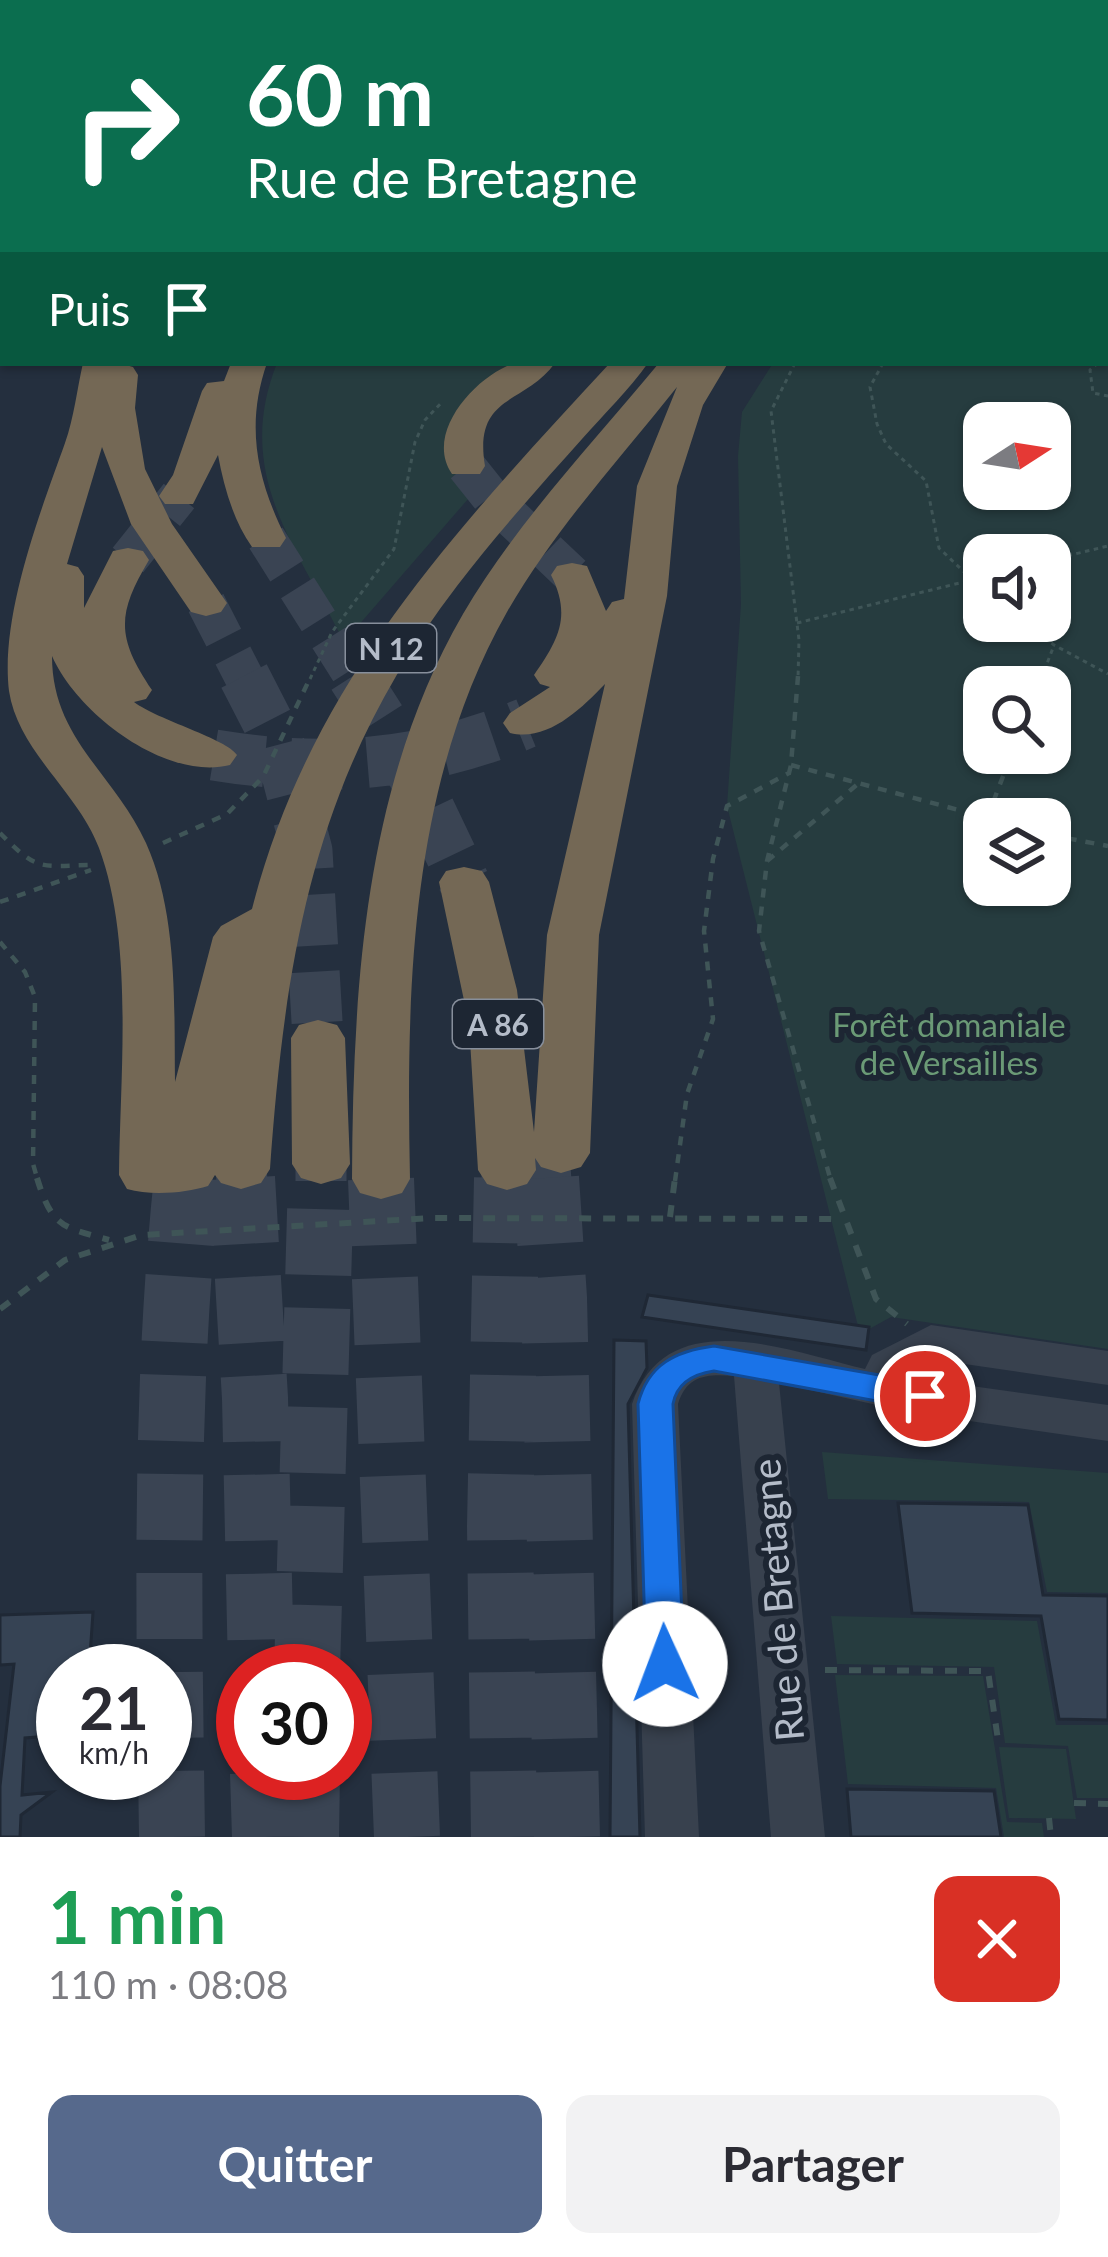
<!DOCTYPE html>
<html lang="fr">
<meta charset="utf-8">
<style>
:root{--surface:#fff;--page:#f2f2f3;--text:#2b2b33;--muted:#7c7c81;--accent:#56698c}
body{margin:0;font-family:Lato,sans-serif;background:var(--page);color:var(--text);height:100vh;display:flex;flex-direction:column;font-size:45px;white-space:nowrap}
*{box-sizing:border-box;margin:0}
p{font-size:39px;color:var(--muted)}
.icon{flex:none;width:66px;height:66px;fill:none;stroke:currentColor;stroke-width:2;stroke-linecap:round;stroke-linejoin:round}
.map{position:relative;height:1837px;overflow:hidden}
.panel{display:flex;flex-direction:column;background:var(--surface);flex:1}
.panel>*{flex:none}
.guide{position:absolute;left:0px;top:0px;width:1110px;height:366px;box-shadow:0 3px 9px #0004;background:#0b6e4f;color:#fff;overflow:hidden}
.needle{width:78px;rotate:78deg}
.buttons{position:absolute;left:963px;top:402px;display:grid;gap:24px}
.buttons a{display:grid;place-items:center;width:108px;height:108px;border-radius:24px;background:var(--surface);box-shadow:0 3px 9px #0004;font-size:60px}
.speed{position:absolute;left:36px;top:1644px;display:flex;gap:24px;font-size:60px;font-weight:700;text-align:center}
.speed>*{display:grid;place-content:center;width:156px;height:156px;border-radius:50%;background:var(--surface);box-shadow:0 3px 9px #0004;line-height:1}
.speed small{font-size:30px;font-weight:400}
.speed .limit{border:18px solid #d22;background:#fff;color:#111}
.pin{position:absolute;display:grid;place-items:center;width:102px;height:102px;color:#fff;margin:-51px;border:6px solid #fff;border-radius:50%;box-shadow:0 3px 12px #0007}
.me{position:absolute;width:132px;margin:-66px;rotate:358deg;stroke-linejoin:round;filter:drop-shadow(0 0 9px #0008)}
.turn{display:flex;align-items:center;gap:42px;height:252px;padding:0 48px;font-size:54px}
.turn .icon{width:156px;height:156px;stroke-width:2.5}
.turn b{display:block;font-size:84px;line-height:102px}
.then{display:flex;align-items:center;height:114px;padding:0 48px;background:#0003;gap:24px;font-size:45px}
.round{display:grid;place-items:center;flex:none;width:126px;height:126px;border-radius:24px;background:var(--page)}
.headline{display:flex;align-items:center;justify-content:space-between;height:204px;padding:0 48px}
h1{font-size:72px;font-weight:700;line-height:90px;color:#1e9e55}
.button{display:flex;gap:24px;margin-top:auto;padding:24px 48px}
.button a{flex:1;height:138px;border-radius:24px;background:var(--accent);color:#fff;font-size:48px;font-weight:700;line-height:138px;text-align:center}
.button a+a{background:var(--page);color:var(--text)}
.map>svg:first-child{display:block}
.green{fill:#263c3f;fill-rule:evenodd}
.building{fill:#364354;stroke:#1f2835;stroke-width:3}
.lines{fill:none;stroke-linecap:round;stroke-linejoin:round}
.highway-tunnel-far2{stroke:#3a4453;stroke-width:39;stroke-dasharray:39 20;stroke-linecap:butt}
.highway-tunnel-far1{stroke:#3a4453;stroke-width:51;stroke-dasharray:51 26;stroke-linecap:butt}
.highway-tunnel{stroke:#3a4453;stroke-width:66;stroke-dasharray:66 33;stroke-linecap:butt}
.path-far2{stroke:#3f5557;stroke-width:3;stroke-dasharray:4.5 4.5;stroke-linecap:butt}
.path-far1{stroke:#3f5557;stroke-width:4.5;stroke-dasharray:9 9;stroke-linecap:butt}
.path{stroke:#3f5557;stroke-width:6;stroke-dasharray:12 12;stroke-linecap:butt}
.minor{fill:#38414e;fill-rule:evenodd}
.major{fill:#56606e;fill-rule:evenodd}
.highway{fill:#746855;fill-rule:evenodd}
.rail-casing{stroke:#5a6575;stroke-width:8}
.rail{stroke:#1d2633;stroke-width:4.5;stroke-dasharray:15;stroke-linecap:butt}
.route{fill:#1a73e8;stroke:#114b97;stroke-width:3}
.labels{text-anchor:middle;dominant-baseline:central;stroke-width:12;stroke-linejoin:round;paint-order:stroke}
.shield{fill:#1d2633;stroke:#878f9c;stroke-width:3}
.shield-label{font-size:30px;font-weight:bold;fill:#b4bcc9}
.park-label{font-size:33px;fill:#6b9a76;stroke:#1d2633}
.near-street-label{font-size:39px;fill:#b4bcc9;stroke:#1d2633}
</style>
<div class="map">
<svg width="1108" height="1837" viewBox="0 0 1108 1837">
<rect width="100%" height="100%" fill="#242f3e"/>
<path class="green" d="M0,0H611L3,3L0,96Z
M1029,0H1108V1349L891,1317L860,1334L727,806L741,604L738,456L742,412L773,363H1107V3ZM984,423H1050V489H984ZM984,555H1050V621H984ZM984,687H1050V753H984ZM984,819H1050V885H984Z
M277,363H518C472,397 411,436 475,491L344,642C296,545 233,474 277,363Z
M822,1452L1108,1473V1593L1047,1592L1029,1502L828,1499Z
M831,1616L1037,1621L1056,1725H1108V1798H1077L1068,1746L1005,1743L994,1667L837,1664Z
M835,1675L983,1676L1007,1822L1042,1823L1044,1837H1004L996,1788L848,1784Z
M999,1747L1066,1749L1076,1819L1009,1818Z"/>
<path class="building" d="M648,1295L869,1327L866,1350L642,1317Z
M614,1340L646,1341L647,1368L628,1404L640,1837H610Z
M898,1503L1028,1505L1043,1595L1108,1596V1720L1059,1719L1041,1616L912,1613Z
M93,1612L89,1671H63V1735L25,1738L22,1795L52,1792L21,1815L20,1837H0V1786L14,1664L0,1665V1615Z
M847,1789L994,1791L1001,1837H851Z"/>
<g class="lines">
<path class="highway-tunnel-far2" d="M466,466L494,501L572,575
M266,538L355,679
M128,560L179,496
M206,603L245,679"/>
<path class="highway-tunnel-far1" d="M244,676L279,744L307,851L318,1038
M353,676L404,756L464,882
M214,755C324,773 423,766 526,723
M544,1154L546,1181
M241,1169L242,1181
M187,1181L188,1172
M321,1181V1164
M507,1181V1170"/>
<path class="highway-tunnel" d="M242,1178L255,1398L261,1671
M546,1178L554,1298L567,1837
M381,1179L407,1837
M307,1671L321,1178
M263,1773L265,1837
M172,1837C169,1616 164,1398 187,1178
M306,1837L307,1773
M504,1837L500,1526L507,1178"/>
<path class="path-far2" d="M822,0L837,3
M801,3L806,0
M850,3L860,0
M906,3L910,0
M795,363L771,411L799,640L798,679
M883,363L870,387L877,424L886,444L926,481L939,548L984,591
M1098,363L1090,370L1093,393L1108,396
M1050,560L1108,546
M1023,621L1054,645L1108,674
M797,623L984,577
M310,679L332,632L394,549L415,442L425,420L443,401
M1041,679L1053,648"/>
<path class="path-far1" d="M798,676L791,765L767,861L759,931L831,1181
M1038,687L1042,676
M791,765L992,819
M987,818L1012,753
M0,833C38,872 39,866 92,865
M1050,835L1108,846
M163,843L227,814L263,777L311,676
M767,861L859,783
M0,902L91,870
M0,942L25,972L35,997L33,1164L38,1181
M675,1181L687,1094L713,1019L704,931L713,859L727,806L789,773"/>
<path class="path" d="M37,1178C52,1227 62,1227 109,1240
M830,1178L876,1299L907,1324
M670,1217L675,1178
M0,1309L65,1260L142,1235L431,1218L842,1219
M825,1670L988,1671L999,1747
M1074,1803L1108,1804
M1049,1818L1051,1837"/>
<path class="minor" d="M0,140H3L0,153Z
M0,282H3V296H0Z
M931,1325L1108,1351V1385L937,1360L907,1377L1108,1405V1441L908,1412L779,1383L825,1837H771L734,1376C707,1374 687,1375 678,1404L699,1837H645L632,1404C667,1301 788,1351 865,1369L872,1355Z"/>
<path class="major" d="M0,171H3V187H0Z"/>
<path class="highway" d="M941,0H968L939,3Z
M991,0H1018L989,3Z
M83,363H119L133,367L138,375L135,408L145,469L172,524L227,603L221,612L206,616L191,612L131,524L102,447L67,564L78,567L84,576V608L113,551L128,548L143,551L149,560C116,615 117,638 152,690L146,699L134,702C158,720 227,739 237,755L230,765C165,781 77,713 52,656C52,739 114,773 146,843C178,914 174,1005 175,1082L213,937L221,926L252,909C310,682 456,530 610,363H648C629,390 604,414 582,439C539,487 496,535 457,586C317,768 286,945 270,1169L261,1183L241,1189L221,1183L215,1175L208,1186C186,1193 151,1196 127,1189L119,1175C120,1075 134,942 99,848C78,792 18,751 9,691C0,616 40,513 65,443C74,418 77,389 83,363Z
M231,363H267C245,426 257,480 286,538L280,547H252C233,520 224,487 218,455L193,504H165L159,496L173,475L202,391L207,383L224,381Z
M555,363C525,405 473,394 485,466L480,474H452C425,435 471,382 507,366C520,360 540,363 555,363Z
M659,363H728L703,405L677,486L667,596L599,935L590,1153L581,1167L561,1173L541,1167L535,1158L536,1170L527,1184L507,1190L487,1184L478,1170L469,1024L439,882L446,871L464,867L482,871L489,882L517,990L534,1132L547,935L605,684C580,710 547,742 510,733L503,723L510,713L550,687L540,684L534,675C558,640 572,617 551,575L557,566L572,563L587,566L606,611L612,602L624,599L637,486L677,387C619,460 554,530 507,612C410,783 406,988 410,1179L402,1193L381,1199L360,1193L352,1179C353,987 364,785 463,614C517,522 592,444 659,363Z
M318,1020L337,1025L345,1038L350,1164L341,1178L321,1184L301,1178L292,1164L291,1038L299,1025Z"/>
<defs>
<path id="rail" d="M677,3L685,0"/>
</defs>
<use href="#rail" class="rail-casing"/>
<use href="#rail" class="rail"/>
</g>
<path class="route" d="M714,1346L925,1383L937,1387L942,1396L937,1406L925,1410L714,1371C694,1374 677,1382 673,1404L684,1664L679,1675L665,1680L652,1675L646,1664L638,1404C648,1364 676,1351 714,1346Z"/>
<g class="labels">
<g class="shield">
<rect x="346" y="624" width="90" height="48" rx="9"/>
<rect x="453" y="1000" width="90" height="48" rx="9"/>
</g>
<g class="shield-label">
<text x="391" y="648">N 12</text>
<text x="498" y="1024">A 86</text>
</g>
<g class="park-label">
<text x="949" y="1024">Forêt domaniale<tspan x="949" dy="38">de Versailles</tspan></text>
</g>
<g class="near-street-label">
<text transform="translate(777 1600) rotate(-95)">Rue de Bretagne</text>
</g>
</g>
</svg>
<div class="buttons">
<a><svg class="needle" viewBox="-14 -14 28 28"><path d="M0-13l5 13h-10z" fill="#e53935"/><path d="M0 13l5-13h-10z" fill="#7c7c81"/></svg></a>
<a><svg class="icon" aria-label="sound" viewBox="0 0 24 24"><path d="M4 9h4l5-4v14l-5-4H4zM17 9q2 3 0 6"/></svg></a>
<a><svg class="icon" aria-label="search" viewBox="0 0 24 24"><circle cx="10" cy="10" r="6"/><path d="M15 15l6 6"/></svg></a>
<a><svg class="icon" aria-label="layers" viewBox="0 0 24 24"><path d="M12 4l9 5-9 5-9-5zM3 14l9 5 9-5"/></svg></a>
</div>
<div class="speed"><div>21<small>km/h</small></div><div class="limit">30</div></div>
<div class="pin" style="left:925px;top:1396px;background:#d93025"><svg class="icon" aria-label="arrive" viewBox="0 0 24 24"><path d="M6 21V4h12l-3 4 3 4H6"/></svg></div>
<svg class="me" style="left:665px;top:1664px" viewBox="-20 -20 40 40"><circle r="19" fill="#fff"/><path d="M0-13L10 11 0 6-10 11z" fill="#1a73e8"/></svg>
<div class="guide">
<div class="turn"><svg class="icon" aria-label="right" viewBox="0 0 24 24"><path d="M7 20v-9h11M14 6l5 5-5 5"/></svg><div><b>60 m</b>Rue de Bretagne</div></div>
<div class="then">Puis<svg class="icon" aria-label="arrive" viewBox="0 0 24 24"><path d="M6 21V4h12l-3 4 3 4H6"/></svg></div>
</div>
</div>
<section class="panel">
<div class="headline"><div><h1>1 min</h1><p>110 m · 08:08</p></div><a class="round" style="background:#d93025;color:#fff"><svg class="icon" aria-label="close" viewBox="0 0 24 24"><path d="M6 6l12 12M18 6L6 18"/></svg></a></div>
<div class="button"><a>Quitter</a><a>Partager</a></div>
</section>
